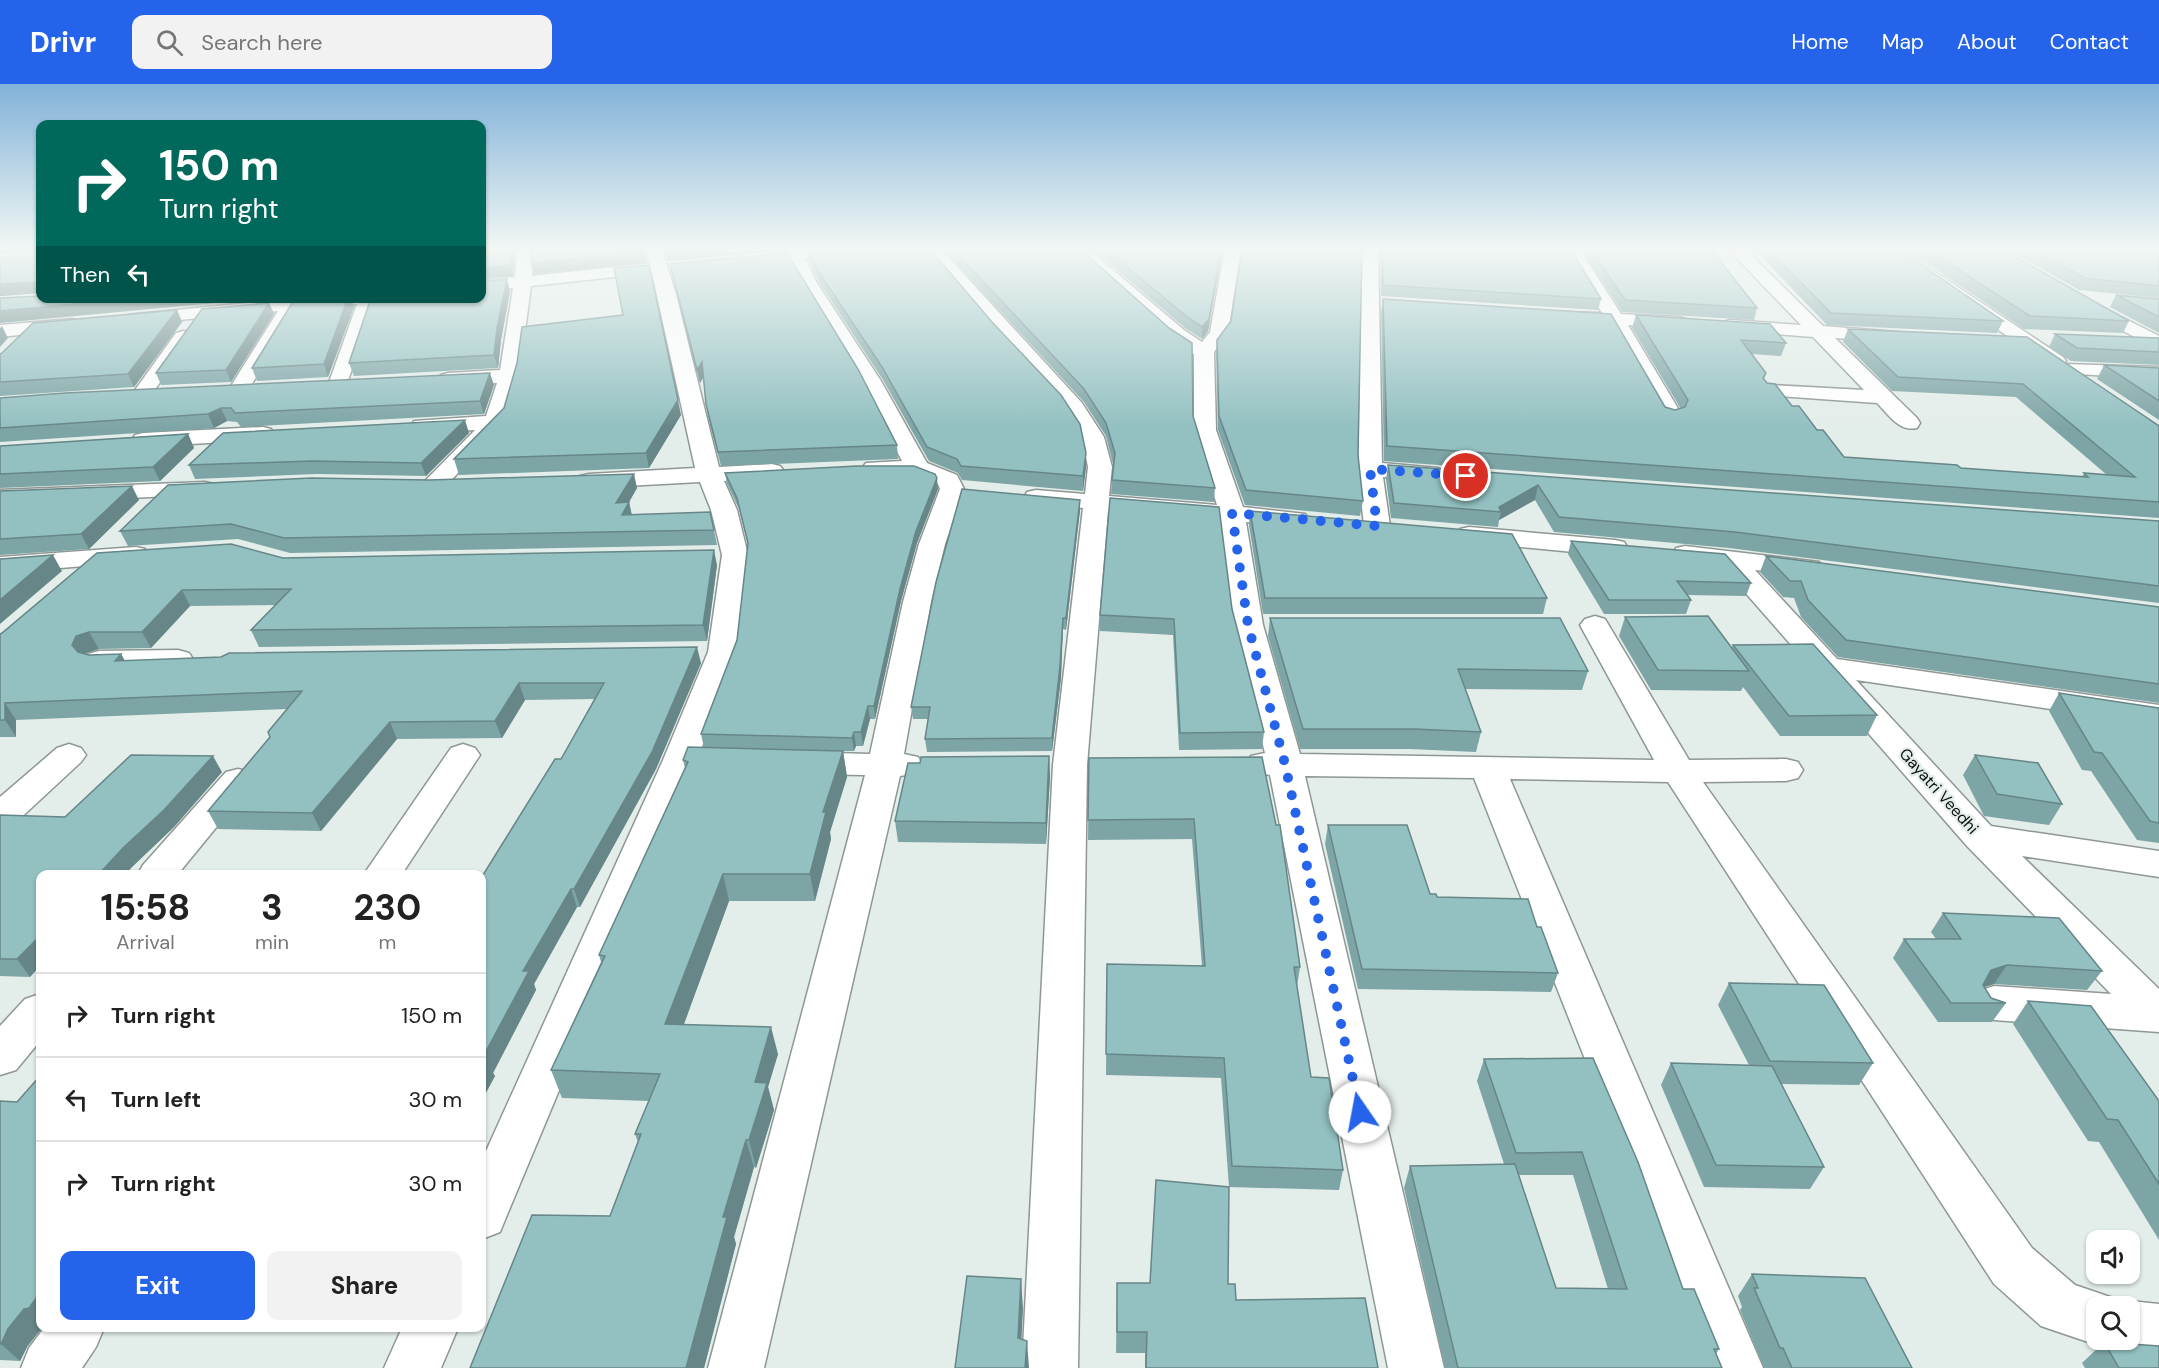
<!DOCTYPE html>
<style>
:root{--surface:#fff;--page:#f2f2f2;--text:#222;--muted:#767676;--line:#e0e0e0;--accent:#2563eb}
body{margin:0;font-family:"DM Sans",sans-serif;background:var(--page);color:var(--text);height:100vh;display:flex;flex-direction:column;font-size:22px;white-space:nowrap}
*{box-sizing:border-box;margin:0}
p{font-size:20px;color:var(--muted)}
.icon{flex:none;width:33px;height:33px;fill:none;stroke:currentColor;stroke-width:2;stroke-linecap:round;stroke-linejoin:round}
.map{position:relative;flex:1;overflow:hidden}
.details{position:absolute;left:36px;top:786px;width:450px;height:462px;display:flex;flex-direction:column;background:var(--surface);border-radius:12px;box-shadow:0 2px 4px #0004}
.details>*{flex:none}
.top-card{position:absolute;left:36px;top:36px;width:450px;height:183px;border-radius:12px;box-shadow:0 2px 4px #0004;background:#00695c;color:#fff;overflow:hidden}
.buttons{position:absolute;left:2086px;top:1146px;display:grid;gap:12px}
.buttons a{display:grid;place-items:center;width:54px;height:54px;border-radius:12px;background:var(--surface);box-shadow:0 2px 4px #0004;font-size:30px}
.pin{position:absolute;display:grid;place-items:center;width:51px;height:51px;color:#fff;margin:-26px;border:3px solid #fff;border-radius:50%;box-shadow:0 2px 6px #0007}
.me{position:absolute;width:66px;margin:-33px;rotate:348deg;stroke-linejoin:round;filter:drop-shadow(0 0 4px #0008)}
.turn{display:flex;align-items:center;gap:21px;height:126px;padding:0 24px;font-size:27px}
.turn .icon{width:78px;height:78px;stroke-width:2.5}
.turn b{display:block;font-size:42px;line-height:51px}
.then{display:flex;align-items:center;height:57px;padding:0 24px;background:#0003;gap:12px;font-size:22px}
.eta{display:flex;justify-content:space-evenly;align-items:center;height:102px;text-align:center}
.eta b{font-size:36px;font-weight:700;line-height:42px}
.cta{display:flex;gap:12px;margin-top:auto;padding:12px 24px}
.cta a{flex:1;height:69px;border-radius:12px;background:var(--accent);color:#fff;font-size:24px;font-weight:700;line-height:69px;text-align:center}
.cta a+a{background:var(--page);color:var(--text)}
ul{padding:0;list-style:none}
li{display:flex;align-items:center;gap:18px;height:84px;padding:0 24px;border-top:2px solid var(--line)}
li div{flex:1}
li b{display:block;font-size:22px}
li em{font-style:normal}
header{display:flex;align-items:center;gap:36px;box-sizing:border-box;height:84px;padding:0 30px;background:var(--accent);color:#fff}
header strong{font-size:28px}
nav{display:flex;gap:33px;margin-inline-start:auto;font-size:21px}
.search{width:420px;height:54px;background:var(--page);display:flex;align-items:center;gap:15px;box-sizing:border-box;padding:0 21px;border-radius:12px;color:var(--muted);font-size:22px}
.map>svg:first-child{display:block}
.lines{fill:none;stroke-linecap:round;stroke-linejoin:round}
.minor-casing{stroke:#8e9794;stroke-width:3}
.minor{fill:#fff;fill-rule:evenodd}
.wall{fill:#7ea5a6;fill-rule:evenodd}
.shaded-wall{fill:#678687}
.building{fill:#93c0c1;stroke:#678687;stroke-width:1.5}
.route{stroke:#2563eb;stroke-width:10;stroke-dasharray:0 18}
.labels{text-anchor:middle;dominant-baseline:central;stroke-width:4.5;stroke-linejoin:round;paint-order:stroke}
.street-label{font-size:16px;fill:#0e1110;stroke:#e3ede9}
</style>
<header>
<strong>Drivr</strong>
<div class="search"><svg class="icon" aria-label="search" viewBox="0 0 24 24"><circle cx="10" cy="10" r="6"/><path d="M15 15l6 6"/></svg>Search here</div>
<nav><a>Home</a><a>Map</a><a>About</a><a>Contact</a></nav>
</header>
<div class="map">
<svg width="2159" height="1284" viewBox="0 0 2159 1284">
<rect width="100%" height="100%" fill="#e3ede9"/>
<g class="lines">
<defs>
<path id="minor" d="M517,164H533L532,192L650,179L645,164H661L676,210L719,383L772,380L780,382L784,387L780,392L724,397L737,426L748,471L738,568L697,676L507,1131L500,1148L482,1155V1076L663,676L708,568L722,471L711,426L700,398L589,404L580,402L577,397L580,392L589,390L695,384L652,189L531,202L519,292L506,338L442,406L433,408L424,406L421,401L475,346L422,349L414,347L411,342L414,337L486,332L497,299L448,301L441,299L438,295L441,291L448,289L500,286L513,204L482,207V197L515,193Z
M784,164H881L873,169L805,174L817,199L881,297L927,379L957,391L964,405L945,460L931,518L904,670L918,673L923,681L918,689L900,692L764,1284H708L865,691L798,690L786,687L781,679L786,671L798,668L870,670L903,518L919,460L940,405L938,400L915,391L866,389L862,384L866,379L902,377L861,297L801,199L790,176L743,180L735,175L743,170L785,167Z
M923,164H940L1082,319L1104,353L1112,383L1109,412L1217,421L1194,346V270L1170,254L1069,164H1087L1184,246L1202,258L1210,248L1225,164H1241L1228,249L1214,268L1216,346L1243,423L1305,430L1309,435L1305,440L1296,443L1246,438L1263,541L1300,670L1654,676L1580,541L1585,535L1595,532L1605,535L1689,676L1786,675L1798,678L1803,686L1798,694L1786,697L1703,698L2032,1164L2075,1201L2116,1215L2119,1221L2130,1217L2159,1220V1274L2130,1271L2111,1263L2108,1257L2097,1261L2041,1242L1994,1200L1668,698L1510,695L1763,1284H1707L1474,694L1305,692L1444,1284H1388L1270,691L1251,688L1246,680L1251,672L1265,669L1233,541L1220,436L1108,427L1087,681L1078,1284H1022L1053,681L1083,424L1027,418L1024,413L1027,408L1036,406L1085,410L1088,383L1082,353L1063,323L994,248ZM2097,1222H2130V1256H2097Z
M1362,164H1378L1382,379L1438,384L1442,389L1438,394L1430,396L1383,393L1390,442L1386,447L1377,450L1368,447L1364,442L1358,385Z
M1563,164H1579L1621,230L1679,233L1685,235L1688,239L1685,243L1679,245L1628,241L1682,331L1679,336L1671,338L1663,336L1609,240L1569,237L1563,236L1560,232L1563,228L1602,229Z
M1727,164H1744L1823,242L1898,248L1900,252L1898,256L1891,258L1835,254L1917,334L1920,339L1917,344C1899,348 1889,331 1877,319L1764,311L1761,307L1764,303L1771,301L1864,306L1813,253L1723,246L1721,242L1723,238L1730,236L1801,241Z
M1880,164H1899L2063,273L2066,277L2064,280L2159,283V295L2061,289L2058,285L2060,282L2049,281Z
M301,214H377L345,305L338,307L331,305L328,301L357,220L297,225L249,305L246,309L239,311L232,309L229,305L278,227L135,240L129,239L126,235L129,231L135,230Z
M2086,215L2159,252V266L2080,224L2077,220L2080,216Z
M72,235L79,237L81,241L79,245L0,253V241Z
M183,247L190,249L192,253L149,314L142,316L135,314L132,310L135,306L176,249Z
M263,343L271,345L274,350L271,355L143,363L135,361L132,356L135,351L143,349Z
M205,398L214,400L217,405L214,410L0,420V406Z
M1469,443L1615,456L1624,458L1628,464L1624,470L1615,472L1460,457L1456,451L1460,445Z
M1685,462L1819,478L1823,484L1819,490L1809,492L1755,486L1837,575L2159,621V641L1856,596L1991,742L2159,767V793L2022,772L2159,905V948L1994,936L1979,931L1972,919L1979,907L1994,902L2111,910L1967,762L1722,482L1676,476L1672,470L1676,464Z
M136,463L145,465L149,471L145,477L0,489V473Z
M178,566L189,569L193,575L189,581L178,584L99,585L88,582L84,576L88,570L99,567Z
M69,660L81,664L86,671L81,678L13,741L0,745V713L57,664Z
M463,660L475,664L480,671L402,790H364L451,664Z
M238,685L250,688L255,696L178,790H138L143,781L226,688Z
M40,910V957L16,986L0,991V942L25,915Z
M44,1244H104L96,1263L82,1284H21L29,1264Z
M402,1244H458L441,1284H384Z"/>
</defs>
<use href="#minor" class="minor-casing"/>
<use href="#minor" class="minor"/>
</g>
<path class="wall" d="M0,164H40V210V209L0,212L37,169V168L0,170Z
M663,164H783V166L668,177Z
M942,164H1079L1193,332L1215,404L1214,418L1111,410L1113,380L1106,352L1084,318Z
M1091,164H1223L1208,247L1202,255L1185,244Z
M1380,164H1570L1601,215L1598,226L1381,212Z
M1581,164H1710L1757,224L1754,236L1622,228Z
M1753,164H1897L2003,237L1997,249L1827,241Z
M1904,164H2000L2129,237L2123,249L2024,245Z
M2005,164H2159V214L2079,206Z
M808,166L1086,383L1083,407L962,396L958,389L929,377L883,296L819,198L809,177Z
M670,180L897,361L898,375L721,382L708,333L706,320L703,293L700,299Z
M510,207L501,256L498,284L354,292L349,279Z
M2116,211L2159,215V249L2110,223Z
M1383,215L1675,326L1681,325L1632,244L1636,231L1786,259L1781,272L1752,270L1766,289L1764,295L1767,299L1817,346L1844,373L1961,384L2082,393L2084,389L2107,391L2016,313L1892,307L1843,258L1848,245L2159,342V434L1384,377L1381,227Z
M269,219L274,230L231,298L161,301L156,289Z
M354,223L328,293L257,297L252,284Z
M177,226L182,238L134,303L0,312V270Z
M623,231L681,331L649,384L459,391L454,375Z
M1231,237L1358,371L1363,417L1360,432L1245,421L1218,346L1216,269L1217,256Z
M2055,250L2159,254V281L2071,277L2049,263Z
M2104,281L2159,284V336L2097,295Z
M494,301L484,330L241,343L237,338L227,337L214,344L0,358V314Z
M469,349L426,392L317,390L195,395L189,381Z
M188,350L194,364L160,397L0,404V362Z
M1388,381L2159,437V519L1729,464L1554,448L1535,416L1499,436L1498,443L1391,434L1386,395Z
M725,389L938,405L917,459L901,517L875,635H870L863,662H856L854,667H843L847,693L830,748L831,755L815,817H729L684,940L778,970L768,1003L774,1026L756,1084L754,1083L734,1153L736,1160L704,1284H470L610,1132L638,1058L635,1050L649,1017L562,1014L551,986L601,878L599,871L685,684L683,676L704,664L701,650L737,556L748,461L739,425L727,400Z
M637,404L629,418L632,431L714,446L717,461L290,469L238,455L128,462L120,447Z
M0,407L139,416L89,465L0,471Z
M1080,426L1066,546L1063,545L1061,594L1052,667L927,668L925,655L928,635H913L911,623Z
M1250,427L1547,514L1543,530H1263L1249,441Z
M1571,457L1751,499L1746,512L1687,511L1691,516L1686,530H1604L1568,470Z
M1766,472L2159,523V619L1838,573L1801,533L1794,514L1783,513L1760,488Z
M283,474L717,481L707,557L259,563L251,546L276,521L190,522L151,564L99,565L86,569V570L89,571L121,570L124,576L701,579L656,685L580,823H577L534,900L536,906L493,989L495,992L482,1016L483,791L561,675L594,615L525,616L502,654L397,655L321,747L218,745L208,727L270,653L287,625L16,636V653H0V550Z
M1232,525L1264,648L1262,665L1179,666L1173,551L1100,547V531Z
M1625,533L1732,563L1733,561L1877,631L1867,652H1780L1743,603L1741,607L1651,606L1619,552Z
M1270,534L1588,587L1582,606L1465,605L1481,648L1476,668L1410,665H1300L1268,552Z
M2059,609L2159,624V759L2137,756L2091,687L2082,686L2049,627Z
M1975,671L2062,720L2049,741L1984,732L1963,691Z
M1049,672L1050,693L1046,760L898,758L895,737L920,679Z
M1262,673L1300,883L1297,902L1311,993L1343,1086L1339,1106L1229,1103L1221,994L1106,991L1107,880L1202,882L1192,755L1088,756L1089,674Z
M222,688L174,743L134,781L125,790H40V882L30,893L0,892V731L65,733Z
M1328,741L1430,810L1437,813L1537,843L1558,889L1551,908L1358,905L1325,760Z
M1943,829L2102,887L2087,906L1994,900L1984,903L1991,914L2006,919L1992,938H1938L1893,874L1904,855H1936L1931,848Z
M1729,899L1873,979L1859,1001L1781,1000L1824,1083L1810,1105L1704,1103L1661,1001L1671,979L1749,981L1718,921Z
M2028,917L2159,1017V1156L2099,1058L2088,1057L2013,940Z
M1593,974L1683,1205L1719,1265L1716,1270L1722,1284H1445L1404,1104L1410,1082L1504,1080L1477,997L1484,975ZM1518,1091H1573L1608,1205L1556,1204Z
M0,1017L27,1263L20,1277L0,1276Z
M1752,1190L1912,1284H1764L1740,1226L1742,1223L1738,1212Z
M1117,1199L1228,1200L1236,1216L1378,1284H1145V1269H1116Z
M2104,1258L2159,1284H2085L2082,1279Z"/>
<path class="shaded-wall" d="M0,164H38L40,168L0,170Z
M511,164H515L513,192L482,195V184Z
M684,164H783V166L668,177L665,166Z
M1221,164H1223L1208,247L1202,255V243Z
M645,168L647,179L534,190L531,179Z
M507,195L510,207L501,256L498,284L494,271L497,244Z
M34,198L40,209L0,212V200Z
M139,214H270L0,239V227Z
M348,214H351L354,223L328,293L324,280Z
M269,219L274,230L231,298L226,286Z
M177,226L182,238L134,303L128,290Z
M2,242L8,254L0,263V244Z
M702,278L705,291L700,299L697,286Z
M490,289L494,301L484,330L480,317Z
M678,316L681,331L649,384L646,369Z
M221,324L227,337L214,344L208,330Z
M465,336L469,349L426,392L421,379Z
M188,350L194,364L160,397L153,383Z
M1086,369V383L1083,407V392Z
M634,390L637,404L629,418L632,433L625,446L616,419Z
M937,394L938,405L917,459L901,517L875,635L874,622L900,505L916,447Z
M1538,401L1535,416L1499,436L1501,428L1499,423Z
M132,402L139,416L89,465L81,450Z
M1080,416V426L1066,546V534Z
M714,466L717,481L707,557L703,541Z
M53,471L62,487L0,540V516Z
M182,506L190,522L151,564L142,548Z
M1063,534L1061,594L1052,667V654Z
M89,548L99,565L86,569L82,577L72,561L76,552Z
M697,563L701,579L656,685L580,823L574,805Z
M121,570L131,587L115,577Z
M519,599L525,616L502,654L495,637Z
M5,619L16,636V653L5,636Z
M868,622L870,635L863,662L861,648Z
M390,638L397,655L321,747L312,729Z
M854,648L856,662L854,667L852,654Z
M843,667L847,693L830,748L831,755L815,817L810,790L823,728Z
M213,672L222,688L174,743L134,781L125,790H99L123,764Z
M1049,672L1050,693L1046,760V739Z
M723,790L729,817L674,967L665,940Z
M571,805L577,823L534,900L536,906L493,989L495,992L482,1016V981L483,973L523,887Z
M40,852V882L30,893L17,875Z
M2007,881L1994,900L1978,905L1991,886Z
M771,943L778,970L768,1003L774,1026L756,1084L749,1056L755,998Z
M746,1056L754,1083L734,1153L736,1160L704,1284H686L723,1133Z
M1021,1195L1023,1225L1020,1284L1018,1254Z
M40,1209V1244H42L27,1263L20,1277L1,1260L8,1245L24,1225Z
M1027,1257L1029,1284H1025Z"/>
<path class="building" d="M37,164H40V200H36L34,198L0,200V173L35,172L37,169Z
M482,164H511L510,181L482,184Z
M532,164H644L645,168L531,179Z
M665,164H684L665,166Z
M831,164H929L992,238L1061,311L1080,340L1086,369L1083,392L961,382L957,375L927,363L882,283L818,187L808,166Z
M952,164H1079L1169,244L1192,259L1193,332L1215,404L1112,396L1115,369L1106,339L1084,305Z
M1104,164H1221L1209,235L1202,243L1186,232Z
M1242,164H1362L1358,371L1363,417L1246,406L1219,332L1217,256L1231,237Z
M1382,164H1570L1601,215L1383,201Z
M1590,164H1710L1757,224L1625,216Z
M1767,164H1897L2003,237L1831,229Z
M1925,164H2000L2129,237L2030,232Z
M2030,164H2159V202L2085,194Z
M787,169L858,285L897,361L718,368L706,320L702,278L697,286L670,180Z
M649,181L678,316L646,369L454,375L504,324L517,279L522,243L623,231L614,184Z
M507,195L497,244L494,271L349,279L371,214H482V198Z
M2116,211L2159,215V233Z
M40,212V214H139L0,227V214Z
M308,214H348L324,280L252,284L294,216Z
M1383,215L1611,230L1665,323L1675,326L1685,323L1688,316L1636,231L1770,240L1786,259L1741,256L1766,289L1763,294L1767,299L1775,300L1792,322H1799L1817,346H1823L1844,373L1957,381L1961,384L2088,393L2084,389L2135,393L2023,300L1898,293L1848,245L2027,253L2159,342V418L1387,362Z
M269,219L226,286L156,289L202,225Z
M177,226L128,290L0,298V270L2,269L33,239Z
M2055,250L2159,254V268L2077,264Z
M2104,281L2159,284V317Z
M490,289L480,317L235,329L231,324H221L208,330L0,344V314L65,309Z
M465,336L421,379L312,377L189,381L223,349Z
M188,350L153,383L0,390V362Z
M1388,381L2159,437V502L1735,448L1559,433L1538,401L1499,423L1501,428L1394,419Z
M857,382H914L935,390L937,394L916,447L900,505L874,622H868L861,648H854L852,654L701,650L737,556L748,459L737,414L725,389Z
M634,390L616,419L629,418L622,431L710,428L714,446L284,454L231,440L120,447L168,401L311,394L428,396Z
M132,402L81,450L0,455V407Z
M962,405L1080,416L1066,534H1063L1060,582L1052,654L925,655L930,623H911L936,498Z
M1110,414L1219,423L1232,525L1264,648L1180,649L1174,535L1100,531Z
M1250,427L1512,450L1547,514H1265Z
M1571,457L1725,470L1751,499L1677,497L1691,516H1609Z
M231,460L283,474L714,466L703,541L251,546L291,505L182,506L142,548H89L76,552L72,561L78,568L89,571L121,570L115,577L221,573L229,569L697,563L652,668L574,805H571L523,887H529L483,973H486L482,981V791H483L555,675H561L604,599H519L495,637L390,638L312,729L208,727L270,653L268,648L302,607L5,619V636H0V550L2,549L97,469Z
M53,471L0,516V475Z
M1766,472L2159,523V600L1846,556L1808,516L1801,497H1790Z
M1708,532L1749,587L1658,586L1625,533Z
M1270,534H1560L1588,587L1458,585L1481,648L1414,645H1303Z
M1813,560L1877,631L1789,632L1733,561Z
M2059,609L2159,624V739L2150,737L2102,669L2094,668Z
M688,663L843,667L823,728H826L810,790H723L665,940L771,943L755,998L767,999L749,1056H746L723,1133H727L686,1284H470L532,1131L610,1132L641,1050H635L660,990L551,986L605,872L599,871L688,678L683,676Z
M131,671L213,672L164,726L123,764L99,790H40V852L17,875H0V731L65,733Z
M1975,671L2038,679L2062,720L1997,710Z
M1049,672L1046,739L895,737L908,679H920L921,673Z
M1262,673L1276,741H1280L1300,883H1294L1311,993L1329,994L1343,1086L1232,1082L1224,974L1106,970L1107,880L1205,882L1194,735L1088,736L1089,674Z
M1328,741H1407L1430,810H1436L1437,813L1528,815L1537,843H1541L1558,889L1362,885Z
M398,787L469,790H395Z
M1943,829L2059,834L2102,887L2007,881L1991,886L1983,901L1991,914L2006,919H1951L1904,855H1961Z
M1729,899L1824,901L1873,979L1770,977Z
M2028,917L2091,922L2159,1017V1100L2118,1036L2107,1035Z
M1593,974L1638,1078L1683,1205H1694L1719,1265H1714L1722,1284H1458L1410,1082L1515,1080L1556,1204L1627,1205L1582,1068L1516,1069L1484,975Z
M1671,979L1772,982L1824,1083L1716,1081Z
M40,992V1209L29,1224L24,1225L8,1245L1,1260H0V1017L17,1018Z
M1156,1096L1229,1103L1228,1200H1235L1236,1216L1365,1214L1378,1284H1146L1147,1248H1117V1199H1150Z
M1752,1190L1865,1194L1912,1284H1792L1783,1264H1780L1754,1204H1758Z
M967,1192L1021,1195L1018,1254L1027,1257L1025,1284H955Z
M2104,1258L2159,1262V1284H2119Z"/>
<linearGradient id="sky" x2="0" y2="1"><stop stop-color="#81b2d8"/><stop offset="0.48" stop-color="#f2f7f5"/><stop offset="1" stop-color="#f2f7f5" stop-opacity="0"/></linearGradient>
<rect width="2159" height="344" fill="url(#sky)"/>
<g class="lines">
<path class="route" d="M1360,1028L1285,680L1248,541L1232,429L1377,442L1370,385L1466,392"/>
</g>
<g class="labels">
<g class="street-label">
<text transform="translate(1939 707) rotate(48)">Gayatri Veedhi</text>
</g>
</g>
</svg>
<div class="buttons">
<a><svg class="icon" aria-label="sound" viewBox="0 0 24 24"><path d="M4 9h4l5-4v14l-5-4H4zM17 9q2 3 0 6"/></svg></a>
<a><svg class="icon" aria-label="search" viewBox="0 0 24 24"><circle cx="10" cy="10" r="6"/><path d="M15 15l6 6"/></svg></a>
</div>
<div class="pin" style="left:1466px;top:392px;background:#d93025"><svg class="icon" aria-label="arrive" viewBox="0 0 24 24"><path d="M6 21V4h12l-3 4 3 4H6"/></svg></div>
<svg class="me" style="left:1360px;top:1028px" viewBox="-20 -20 40 40"><circle r="19" fill="#fff"/><path d="M0-13L10 11 0 6-10 11z" fill="#2563eb"/></svg>
<div class="top-card">
<div class="turn"><svg class="icon" aria-label="right" viewBox="0 0 24 24"><path d="M7 20v-9h11M14 6l5 5-5 5"/></svg><div><b>150 m</b>Turn right</div></div>
<div class="then">Then<svg class="icon" aria-label="left" viewBox="0 0 24 24"><path d="M17 20v-9H6M10 6l-5 5 5 5"/></svg></div>
</div>
<section class="details">
<div class="eta">
<div><b>15:58</b><p>Arrival</p></div>
<div><b>3</b><p>min</p></div>
<div><b>230</b><p>m</p></div>
</div>
<ul>
<li><svg class="icon" aria-label="right" viewBox="0 0 24 24"><path d="M7 20v-9h11M14 6l5 5-5 5"/></svg><div><b>Turn right</b></div><em>150 m</em></li>
<li><svg class="icon" aria-label="left" viewBox="0 0 24 24"><path d="M17 20v-9H6M10 6l-5 5 5 5"/></svg><div><b>Turn left</b></div><em>30 m</em></li>
<li><svg class="icon" aria-label="right" viewBox="0 0 24 24"><path d="M7 20v-9h11M14 6l5 5-5 5"/></svg><div><b>Turn right</b></div><em>30 m</em></li>
</ul>
<div class="cta"><a>Exit</a><a>Share</a></div>
</section>
</div>
